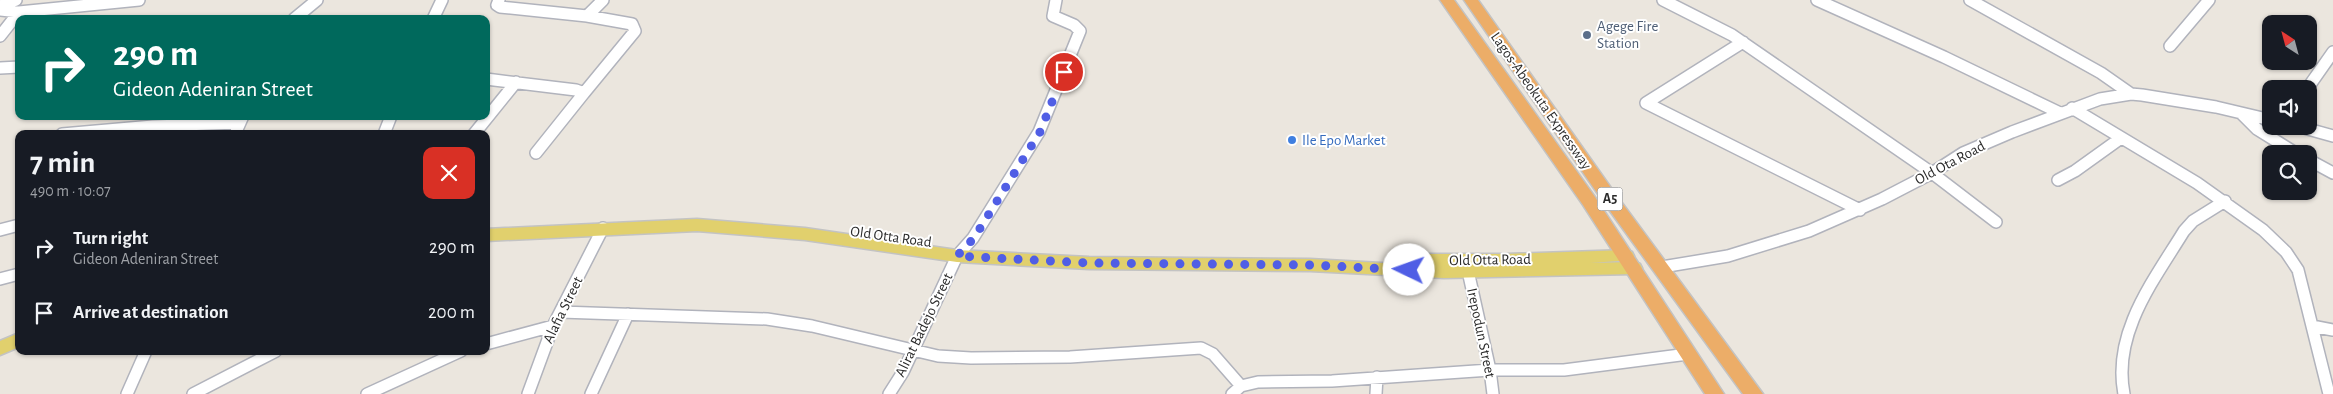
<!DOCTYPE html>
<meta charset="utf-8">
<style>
:root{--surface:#171b24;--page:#242831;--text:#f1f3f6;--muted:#9ea1a6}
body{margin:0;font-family:"Alegreya Sans",sans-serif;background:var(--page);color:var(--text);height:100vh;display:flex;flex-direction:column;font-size:19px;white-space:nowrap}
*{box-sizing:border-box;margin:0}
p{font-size:16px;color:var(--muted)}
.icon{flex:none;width:28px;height:28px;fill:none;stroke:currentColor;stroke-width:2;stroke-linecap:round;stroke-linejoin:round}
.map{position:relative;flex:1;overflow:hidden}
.sheet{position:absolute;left:15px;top:130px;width:475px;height:225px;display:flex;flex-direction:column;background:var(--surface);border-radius:10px;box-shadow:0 1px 4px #0004}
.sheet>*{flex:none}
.hud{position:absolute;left:15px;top:15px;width:475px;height:105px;border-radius:10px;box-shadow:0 1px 4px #0004;background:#00695c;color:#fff;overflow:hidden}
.needle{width:32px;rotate:324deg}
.buttons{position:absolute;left:2262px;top:15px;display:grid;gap:10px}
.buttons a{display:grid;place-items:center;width:55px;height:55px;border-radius:10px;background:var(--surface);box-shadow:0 1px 4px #0004;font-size:25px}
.pin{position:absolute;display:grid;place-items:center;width:42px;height:42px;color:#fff;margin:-21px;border:2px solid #fff;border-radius:50%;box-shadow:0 1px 5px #0007}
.me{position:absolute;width:55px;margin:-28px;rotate:273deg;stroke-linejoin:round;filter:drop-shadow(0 0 4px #0008)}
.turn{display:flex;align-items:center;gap:18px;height:105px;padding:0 15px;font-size:22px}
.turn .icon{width:65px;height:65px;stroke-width:2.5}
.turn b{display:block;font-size:35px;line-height:42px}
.round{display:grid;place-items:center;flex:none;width:52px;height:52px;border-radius:10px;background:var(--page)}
.summary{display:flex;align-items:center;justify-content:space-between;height:85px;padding:0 15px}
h1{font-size:30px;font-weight:700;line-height:38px}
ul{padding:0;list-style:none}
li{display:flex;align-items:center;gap:15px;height:65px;padding:0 15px}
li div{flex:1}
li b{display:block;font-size:19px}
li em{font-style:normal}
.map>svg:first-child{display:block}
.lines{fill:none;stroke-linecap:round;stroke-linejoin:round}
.minor-casing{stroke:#b1b3bc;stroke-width:14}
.major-casing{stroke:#c3c3c3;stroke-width:3}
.highway-casing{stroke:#c3c3c3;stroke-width:3}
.minor{stroke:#fff;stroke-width:11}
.major{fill:#e1d06d;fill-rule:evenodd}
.highway{fill:#ecad68;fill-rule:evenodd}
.route{stroke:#505ee5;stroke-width:9;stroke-dasharray:0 16.2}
.service-dot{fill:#5c6f8a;stroke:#fff;stroke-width:2}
.shop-dot{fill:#3f7fe0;stroke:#fff;stroke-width:2}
.labels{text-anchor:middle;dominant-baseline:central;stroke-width:4;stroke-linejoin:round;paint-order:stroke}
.shield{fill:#fff;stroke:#6a6a6a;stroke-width:1}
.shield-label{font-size:14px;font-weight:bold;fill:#2a2a2a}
.service-label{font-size:15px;fill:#4e5e75;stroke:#fff;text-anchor:start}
.street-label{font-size:15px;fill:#2a2a2a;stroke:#fff}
.shop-label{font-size:15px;fill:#366cbe;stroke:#fff;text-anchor:start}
</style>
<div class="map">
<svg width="2333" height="394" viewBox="0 0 2333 394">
<rect width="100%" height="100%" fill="#ebe6de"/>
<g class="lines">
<defs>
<path id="minor" d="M499,0L497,5L500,7L587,16L632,24L635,31L584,93
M1663,0L1732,35L1932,173L1996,222
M1817,0L1944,57L2060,113
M1970,0L2101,73L2131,94
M0,6L16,0
M0,10L19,12L139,0
M587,16L603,0
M294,19L317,0
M433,19L442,0
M0,36L19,12
M1743,42L1646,103L1860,210
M2170,46L2209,0
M0,68L19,67
M486,79L576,90L584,93L536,153
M2307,89L2333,52
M2072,108L2197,183L2263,230L2286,252L2298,270L2329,394
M2241,113L2257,129L2297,154
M2297,126L2333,136
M62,134L153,126L239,123
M235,134L243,116
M384,134L391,116
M474,134L516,82
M2309,160L2333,173
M2058,180L2075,171L2121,138
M0,230L19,225
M1662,267L1728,256L1809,231L1882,199L1932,173L1963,153L2012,132L2100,99L2131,94L2142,95L2216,107L2271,120
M1468,271L1490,370L1493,394
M0,279L19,274
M561,312L767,319L812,326L938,356L971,358L1070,357L1201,348L1213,354L1241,386
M2312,326L2333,330
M486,344L553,326
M127,394L146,351
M193,394L276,351
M367,394L461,351
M528,394L553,326L603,228
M591,394L628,314
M889,394L903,372L957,256L973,238L1039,132L1080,31L1074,25L1053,16L1056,0
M1232,394L1241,386L1258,382L1332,381L1490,370H1564L1688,354
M1376,394L1377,377
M2124,394C2112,333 2154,280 2184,231L2193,221L2225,201"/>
<path id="major" d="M697,219L805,228L957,250L1089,257L1310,259L1399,264L1397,260L1399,256L1405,254H1507L1626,250L1632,252L1634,256L1632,260L1590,263L1634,262L1640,264L1642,268L1640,272L1634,274L1444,278L1310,271L1089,269L957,262L805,240L697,231L486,241V229Z
M19,333V347L0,355V341Z"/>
<path id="highway" d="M1440,0H1454L1595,197L1724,394H1705L1583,205Z
M1464,0H1478L1614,192L1763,394H1743L1602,200Z"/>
</defs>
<use href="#minor" class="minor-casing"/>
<use href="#major" class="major-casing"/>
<use href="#highway" class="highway-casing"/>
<use href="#minor" class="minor"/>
<use href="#major" class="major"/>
<use href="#highway" class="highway"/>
</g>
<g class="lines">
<path class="route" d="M1064,72L1040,132L974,238L957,256L1089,263L1310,265L1409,270"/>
</g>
<circle class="service-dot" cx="1587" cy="35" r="5"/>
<circle class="shop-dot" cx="1292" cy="140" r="5"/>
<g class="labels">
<rect class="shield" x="1597.5" y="187.5" width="25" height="23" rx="4"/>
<g class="shield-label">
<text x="1610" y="199">A5</text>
</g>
<g class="service-label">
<text x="1597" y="26">Agege Fire<tspan x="1597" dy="17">Station</tspan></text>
</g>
<g class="street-label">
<text transform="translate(1541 101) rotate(55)">Lagos-Abeokuta Expressway</text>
<text transform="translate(1950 163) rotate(-28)">Old Ota Road</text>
<text transform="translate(891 237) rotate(8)">Old Otta Road</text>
<text transform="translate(1490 260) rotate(-1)">Old Otta Road</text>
<text transform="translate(563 310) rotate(-64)">Alafia Street</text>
<text transform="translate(924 325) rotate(-64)">Alirat Badejo Street</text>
<text transform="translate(1481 333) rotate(78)">Irepodun Street</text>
</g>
<g class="shop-label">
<text x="1302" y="140">Ile Epo Market</text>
</g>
</g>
</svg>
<div class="buttons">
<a><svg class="needle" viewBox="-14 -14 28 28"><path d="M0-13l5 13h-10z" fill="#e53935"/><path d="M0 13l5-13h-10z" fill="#9ea1a6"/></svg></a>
<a><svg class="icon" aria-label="sound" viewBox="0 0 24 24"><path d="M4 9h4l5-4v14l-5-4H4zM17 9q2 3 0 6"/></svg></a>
<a><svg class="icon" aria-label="search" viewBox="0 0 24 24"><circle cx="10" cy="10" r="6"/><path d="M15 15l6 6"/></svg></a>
</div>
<div class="pin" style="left:1064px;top:72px;background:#d93025"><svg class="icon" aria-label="arrive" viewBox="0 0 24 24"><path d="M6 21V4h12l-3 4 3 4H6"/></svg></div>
<svg class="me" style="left:1409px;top:270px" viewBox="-20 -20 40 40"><circle r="19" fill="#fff"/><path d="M0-13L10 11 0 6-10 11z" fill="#505ee5"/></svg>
<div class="hud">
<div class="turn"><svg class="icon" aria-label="right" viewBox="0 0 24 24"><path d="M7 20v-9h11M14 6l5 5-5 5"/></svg><div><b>290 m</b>Gideon Adeniran Street</div></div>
</div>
<section class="sheet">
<div class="summary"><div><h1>7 min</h1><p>490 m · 10:07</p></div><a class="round" style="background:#d93025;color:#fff"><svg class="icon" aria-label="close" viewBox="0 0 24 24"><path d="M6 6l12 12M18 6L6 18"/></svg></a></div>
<ul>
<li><svg class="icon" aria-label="right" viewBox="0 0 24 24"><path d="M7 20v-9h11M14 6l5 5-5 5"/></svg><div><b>Turn right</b><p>Gideon Adeniran Street</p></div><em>290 m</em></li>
<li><svg class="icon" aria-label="arrive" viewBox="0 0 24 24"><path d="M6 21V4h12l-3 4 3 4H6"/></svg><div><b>Arrive at destination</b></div><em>200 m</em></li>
</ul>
</section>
</div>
